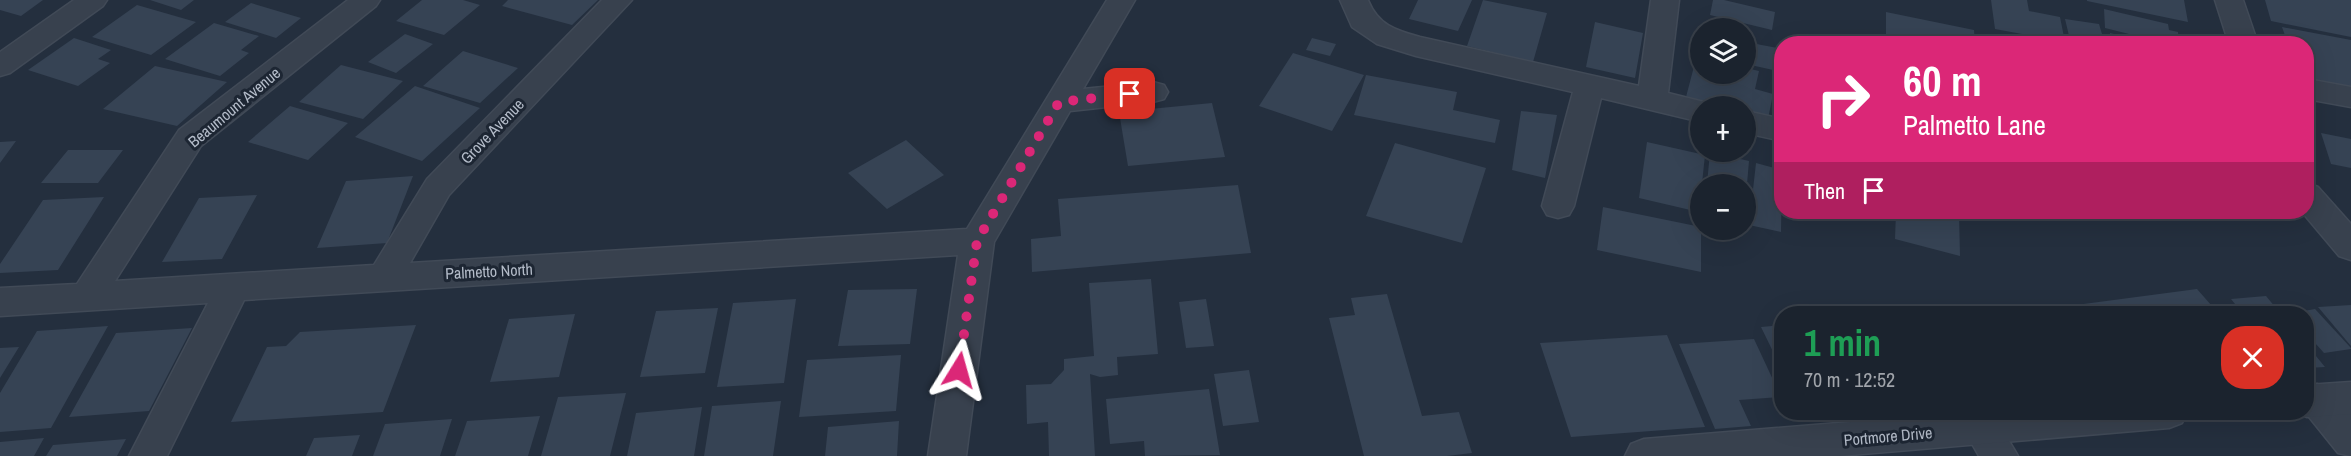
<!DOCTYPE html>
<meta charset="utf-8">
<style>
:root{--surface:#1b232e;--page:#282f3a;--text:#f1f3f6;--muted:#a0a4aa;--line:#39404a}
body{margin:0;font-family:"Archivo Narrow",sans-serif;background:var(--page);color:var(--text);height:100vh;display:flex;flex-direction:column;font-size:22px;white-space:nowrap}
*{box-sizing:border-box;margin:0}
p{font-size:20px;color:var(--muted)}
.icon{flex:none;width:33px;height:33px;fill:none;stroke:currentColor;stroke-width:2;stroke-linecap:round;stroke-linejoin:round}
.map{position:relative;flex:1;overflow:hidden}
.side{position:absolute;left:1774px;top:306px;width:540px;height:114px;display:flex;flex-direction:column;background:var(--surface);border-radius:24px;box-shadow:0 6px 24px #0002,0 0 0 2px var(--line)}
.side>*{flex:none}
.guide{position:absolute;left:1774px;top:36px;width:540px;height:183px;border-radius:24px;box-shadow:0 6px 24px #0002,0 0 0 2px var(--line);background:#db2777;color:#fff;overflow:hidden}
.buttons{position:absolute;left:1690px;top:18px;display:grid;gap:12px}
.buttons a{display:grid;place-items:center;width:66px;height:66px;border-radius:50%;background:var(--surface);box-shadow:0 6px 24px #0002,0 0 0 2px var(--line);font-size:30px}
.pin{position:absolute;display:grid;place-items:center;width:51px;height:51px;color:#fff;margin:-26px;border-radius:12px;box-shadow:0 3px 9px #0006}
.me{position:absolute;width:66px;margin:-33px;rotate:8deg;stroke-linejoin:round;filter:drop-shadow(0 0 4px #0008)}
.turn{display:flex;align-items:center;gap:21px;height:126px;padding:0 30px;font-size:27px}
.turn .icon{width:78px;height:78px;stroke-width:2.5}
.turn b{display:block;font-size:42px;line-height:51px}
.then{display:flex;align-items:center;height:57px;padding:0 30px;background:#0003;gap:12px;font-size:22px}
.round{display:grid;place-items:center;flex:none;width:63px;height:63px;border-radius:24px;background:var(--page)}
.summary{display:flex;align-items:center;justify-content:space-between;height:102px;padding:0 30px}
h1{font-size:36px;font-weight:800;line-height:45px;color:#1e9e55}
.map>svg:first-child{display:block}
.building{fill:#364354}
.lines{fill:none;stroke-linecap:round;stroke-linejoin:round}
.minor-casing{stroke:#414a57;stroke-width:3}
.tertiary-casing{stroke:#414a57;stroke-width:3}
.minor{fill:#38414e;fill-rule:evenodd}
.tertiary{fill:#38414e;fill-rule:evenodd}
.route{stroke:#db2777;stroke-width:10;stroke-dasharray:0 18}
.labels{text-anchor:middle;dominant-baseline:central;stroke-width:6;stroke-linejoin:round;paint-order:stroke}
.street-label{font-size:16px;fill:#b4bcc9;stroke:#1d2633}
</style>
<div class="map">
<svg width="2351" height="456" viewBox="0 0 2351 456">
<rect width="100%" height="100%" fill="#242f3e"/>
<path class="building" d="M0,0H43L21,16L0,10Z
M150,0H194L181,10Z
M422,0H463L480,5L444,35L396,21Z
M508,0H598L572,25L502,6Z
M1418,0H1472L1458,31L1409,19Z
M1483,0L1547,13L1533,62L1467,46Z
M1713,0H1724L1775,12L1772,30L1710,15Z
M1991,0H2027L2029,11L2060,17L2065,42L1995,29Z
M2087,0H2184L2188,22L2087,1Z
M2265,0H2351V37L2271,21Z
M251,3L301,18L276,38L225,22Z
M137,5L196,22L151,55L92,37Z
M2104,9L2168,24L2169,30L2178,32L2179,44H2169L2105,28Z
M1886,12L1974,30L1975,44H1886Z
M2065,19L2099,24L2105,44H2071Z
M1595,22L1643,33L1635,78L1586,67Z
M214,23L259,36L241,50L249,53L220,76L165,59Z
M2282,27L2351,40V92L2307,83V44H2288Z
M1697,31L1701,32V54L1694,52Z
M2110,33L2150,43V44H2111Z
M405,34L433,44L396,73L368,62Z
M74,38L111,50L98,59L110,63L78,86L28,70Z
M1312,38L1336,44L1330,56L1306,50Z
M1746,42L1782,49V72L1746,64Z
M463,51L518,68L480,103L423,86Z
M1293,53L1364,75L1332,131L1259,106Z
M1697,55L1701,56V74H1746V68L1759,71L1755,89L1773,94L1768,119L1746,113V106H1723L1686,97Z
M341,65L403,81L363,119L299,102Z
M155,66L227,82L177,126L103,109Z
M1366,75L1457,92L1453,110L1500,120L1495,143L1354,115Z
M415,86L480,108L422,161L355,137Z
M1212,103L1225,157L1128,166L1119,112Z
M290,106L348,123L308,160L248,142Z
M1521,111L1557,115L1545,178L1512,170Z
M2321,133L2351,139V168L2331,164Z
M906,140L944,175L887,209L848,173Z
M16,141L0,163V142Z
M1647,142L1705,155L1699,212L1639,198Z
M1395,143L1486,168L1462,243L1366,216Z
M68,150H123L98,183H41Z
M1710,152L1749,161L1747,184H1707Z
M1756,163L1782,170L1781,232L1749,225Z
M413,176L387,243L317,248L346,181Z
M1238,185L1251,253L1032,272L1031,239L1061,236L1058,199Z
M257,195L222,259L162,262L199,198Z
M104,197L58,270L0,273V264L43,200Z
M1603,207L1701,227V272L1597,250Z
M1896,212H1949L1959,214L1960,256L1895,239Z
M1151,279L1158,354L1117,357L1118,375L1100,377L1090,374L1095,456H1049L1048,422L1027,424L1026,385L1051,384L1064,370V359L1094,356L1089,283Z
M917,289L910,344L838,346L848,290Z
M2197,289L2219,314H2083L2076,305Z
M1387,294L1422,416L1459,412L1472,453L1447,456H1364L1329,318L1355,315L1351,298Z
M2266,296L2281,314H2243L2231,299Z
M796,299L784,383L717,387L733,303Z
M1206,299L1214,346L1186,348L1179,302Z
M2030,304L2036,314H1976L1972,307Z
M2351,305V346L2318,307Z
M718,308L705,373L640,377L656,311Z
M2315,309L2351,348V349L2324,353L2307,334V314H2287Z
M575,314L559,377L490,382L509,319Z
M416,325L383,412L231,422L267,347L286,346L300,332Z
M1782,325V370L1761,327Z
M108,326L51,428L0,432V393L37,331Z
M192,328L149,411L69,417L116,333Z
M1667,335L1705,427L1571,437L1540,343Z
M1754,339L1781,397L1739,400L1751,426L1715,429L1679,344Z
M2307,345L2325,367L2307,368Z
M19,347L0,378V348Z
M901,355L896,411L799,417L807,360Z
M1249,370L1259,422L1223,426L1214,374Z
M1209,389L1220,455L1145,456L1144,441L1110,444L1106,399Z
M626,393L610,456H541L558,397Z
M781,401L773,456H704L712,406Z
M702,407L694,456H627L636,413Z
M540,416L528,456H455L467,421Z
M452,419L440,456H373L385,424Z
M899,421L897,456H825L828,427Z
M360,435L352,456H306L314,438Z
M44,438L34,456H0V442Z
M126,439L117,456H46L53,445Z"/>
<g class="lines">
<defs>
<path id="minor" d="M74,0H107L103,6L10,73L0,76V52Z
M348,0H380L376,6L201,146L115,281L374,265L427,179L602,0H632L449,195L410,263L967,229L1107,0H1135L1083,89L1153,82L1164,85L1168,92L1164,99L1153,102L1070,111L994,242L966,456H928L958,255L244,300L167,456H129L208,303L0,316V288L77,284L179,130Z
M1340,0H1368C1378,25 1395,30 1420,37L1639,86L1651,0H1679L1668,93L1712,104L1714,106H1701V122L1601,98L1574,206L1569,215L1558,218L1547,215L1542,206L1573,92L1416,56L1377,44L1352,27Z
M2215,0H2243L2258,44H2229Z
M2307,79L2351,87V107L2307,99Z
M1746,111L1782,119V141L1746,133Z
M2307,183L2318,187L2351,224V260L2339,256L2302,212H2307Z
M2317,384L2330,389L2351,414V456L2338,453L2305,412H2307V388Z
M1984,412L1995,417L2018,456H1979L1963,428L1969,417Z"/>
<path id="tertiary" d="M2351,382V414L2307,417L2295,412H2307V385Z
M1971,412H2187L2182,423L2169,428L1839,456H1625L1631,444L1644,439Z"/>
</defs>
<use href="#minor" class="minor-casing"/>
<use href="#tertiary" class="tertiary-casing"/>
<use href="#minor" class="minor"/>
<use href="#tertiary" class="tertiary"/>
</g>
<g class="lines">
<path class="route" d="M959,370L977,241L1059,102L1130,94"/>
</g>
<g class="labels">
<g class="street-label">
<text transform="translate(234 107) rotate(-40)">Beaumount Avenue</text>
<text transform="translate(492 131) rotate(-46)">Grove Avenue</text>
<text transform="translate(489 271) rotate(-3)">Palmetto North</text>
<text transform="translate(1888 436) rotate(-5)">Portmore Drive</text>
</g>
</g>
</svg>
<div class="buttons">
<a><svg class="icon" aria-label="layers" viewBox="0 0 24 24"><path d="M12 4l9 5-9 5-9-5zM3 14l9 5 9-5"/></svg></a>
<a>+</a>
<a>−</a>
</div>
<div class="pin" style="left:1130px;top:94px;background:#d93025"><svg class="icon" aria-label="arrive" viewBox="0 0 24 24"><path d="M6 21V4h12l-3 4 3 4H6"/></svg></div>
<svg class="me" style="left:959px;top:370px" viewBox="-20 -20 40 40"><path d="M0-17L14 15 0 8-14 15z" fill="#db2777" stroke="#fff" stroke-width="4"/></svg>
<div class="guide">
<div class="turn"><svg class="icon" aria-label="right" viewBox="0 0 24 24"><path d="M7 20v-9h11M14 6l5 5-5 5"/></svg><div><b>60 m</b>Palmetto Lane</div></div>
<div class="then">Then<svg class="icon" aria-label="arrive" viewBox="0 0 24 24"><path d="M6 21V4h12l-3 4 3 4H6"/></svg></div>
</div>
<section class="side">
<div class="summary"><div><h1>1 min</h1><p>70 m · 12:52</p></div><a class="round" style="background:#d93025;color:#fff"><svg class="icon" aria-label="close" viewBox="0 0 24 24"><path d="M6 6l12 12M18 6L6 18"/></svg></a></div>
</section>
</div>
